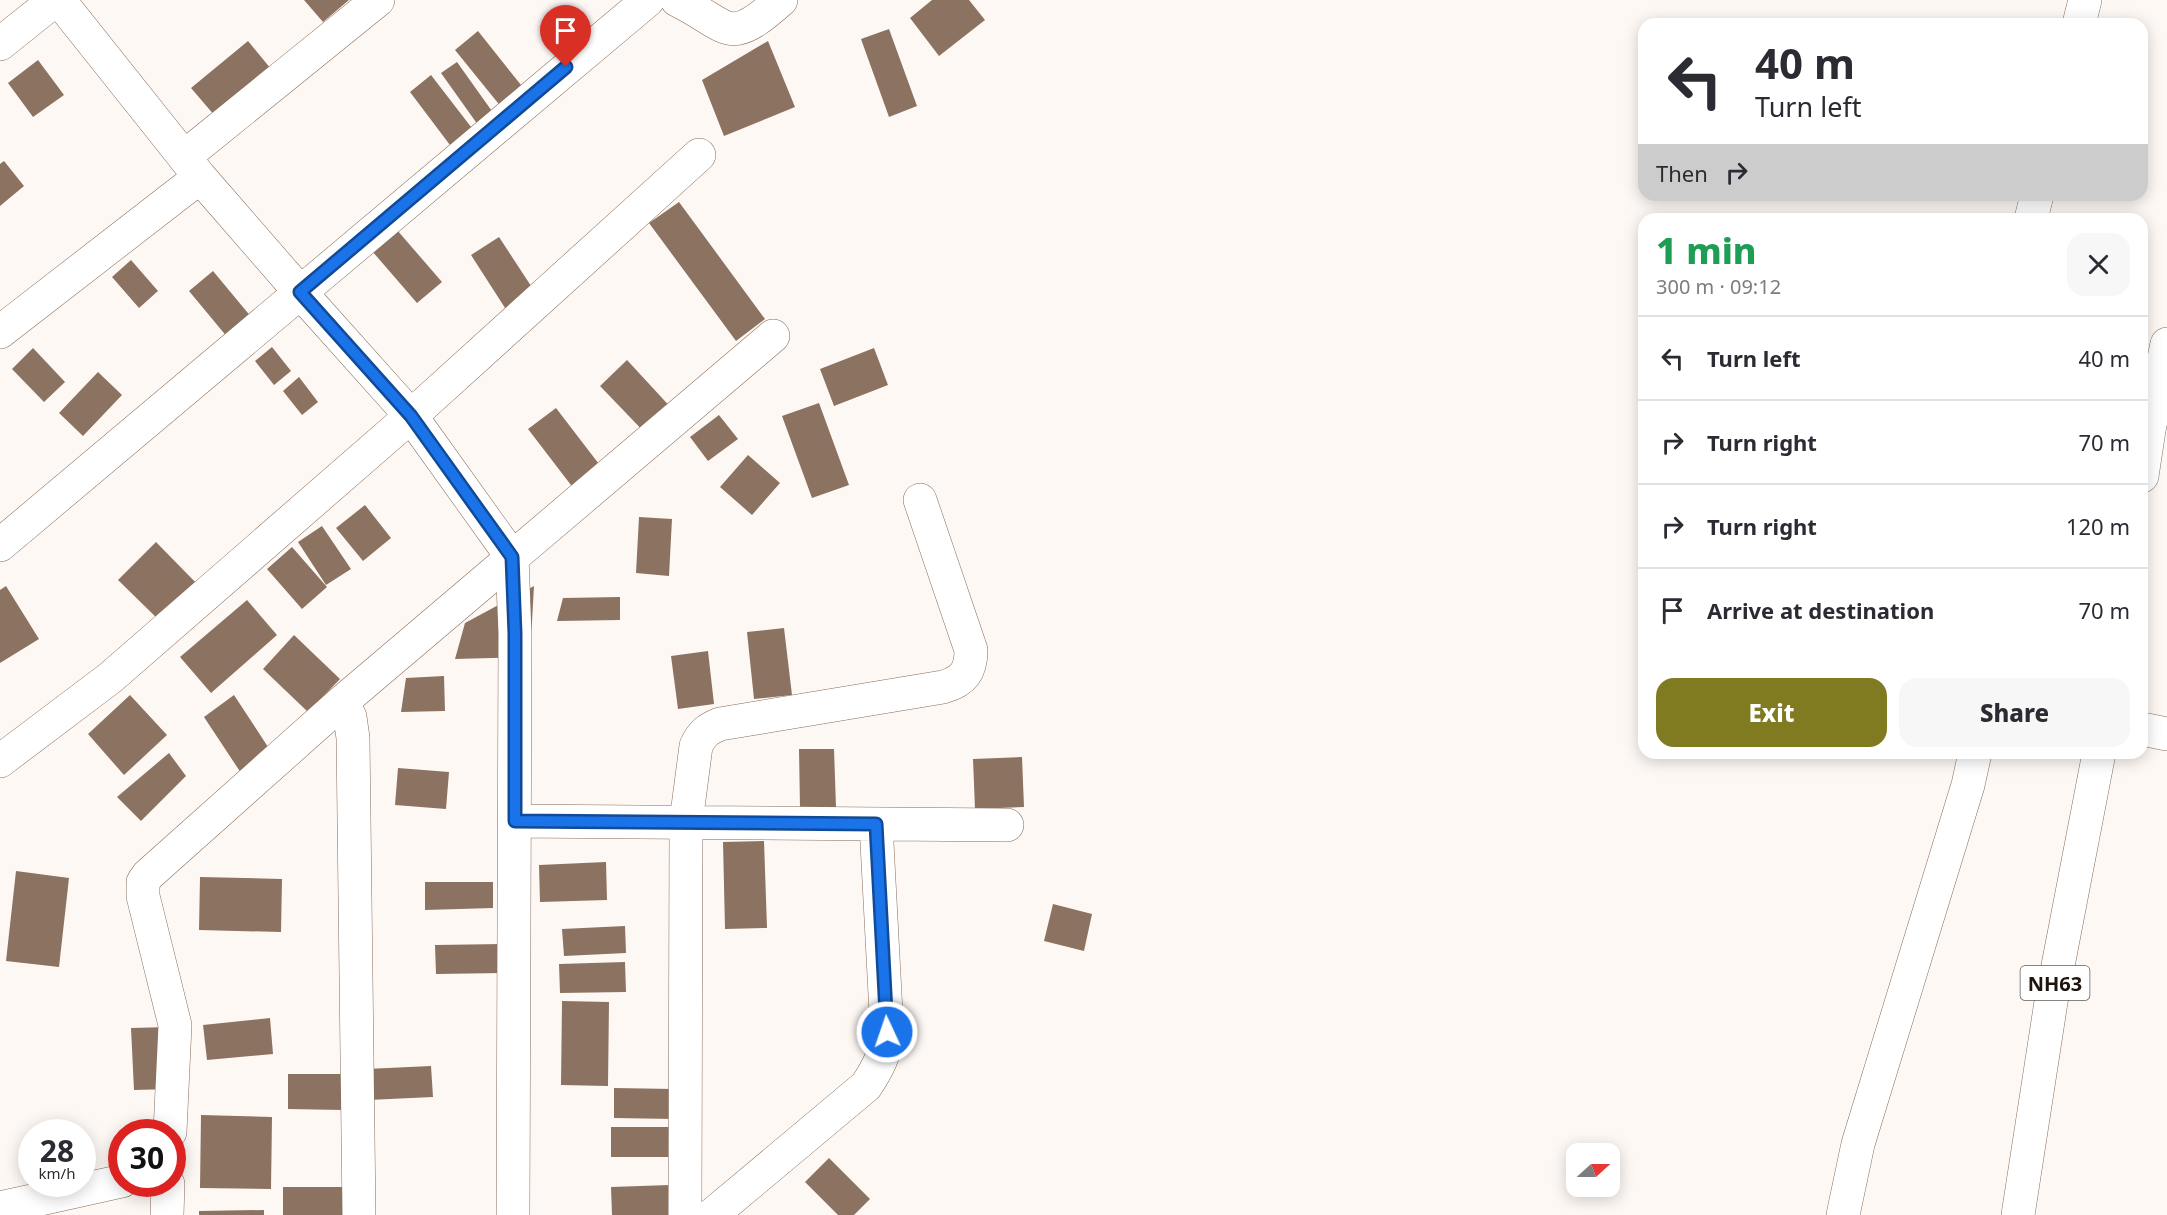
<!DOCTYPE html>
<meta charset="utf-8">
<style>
:root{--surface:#fff;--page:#f7f7f7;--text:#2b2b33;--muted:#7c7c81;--line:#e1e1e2;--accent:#807a21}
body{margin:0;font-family:"Noto Sans",sans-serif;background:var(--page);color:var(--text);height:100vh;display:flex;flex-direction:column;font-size:22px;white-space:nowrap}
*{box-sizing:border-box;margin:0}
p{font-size:20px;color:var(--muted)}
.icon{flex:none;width:33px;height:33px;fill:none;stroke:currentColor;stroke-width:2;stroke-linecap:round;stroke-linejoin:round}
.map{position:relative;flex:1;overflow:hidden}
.sheet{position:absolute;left:1638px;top:213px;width:510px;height:546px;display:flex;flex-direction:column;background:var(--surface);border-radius:18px;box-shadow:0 3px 15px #0003}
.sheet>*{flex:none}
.hud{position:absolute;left:1638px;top:18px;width:510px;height:183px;border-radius:18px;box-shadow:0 3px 15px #0003;background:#fff;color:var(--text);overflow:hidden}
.needle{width:39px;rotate:69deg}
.fabs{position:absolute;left:1566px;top:1143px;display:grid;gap:12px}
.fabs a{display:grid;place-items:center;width:54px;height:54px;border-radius:12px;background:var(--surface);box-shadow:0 3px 15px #0003;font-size:30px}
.speed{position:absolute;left:18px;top:1119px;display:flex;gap:12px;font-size:30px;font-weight:700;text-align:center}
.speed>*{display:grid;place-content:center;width:78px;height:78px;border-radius:50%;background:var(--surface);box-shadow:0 3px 15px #0003;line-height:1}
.speed small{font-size:15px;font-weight:400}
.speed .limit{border:9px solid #d22;background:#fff;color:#111}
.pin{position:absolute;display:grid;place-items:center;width:51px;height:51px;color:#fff;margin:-62px -26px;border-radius:50% 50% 50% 0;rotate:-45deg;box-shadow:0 0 6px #0007}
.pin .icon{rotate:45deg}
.me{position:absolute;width:66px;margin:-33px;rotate:357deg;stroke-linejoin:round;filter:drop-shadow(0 0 4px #0008)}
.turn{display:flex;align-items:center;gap:21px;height:126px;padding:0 18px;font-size:27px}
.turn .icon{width:78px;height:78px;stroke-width:2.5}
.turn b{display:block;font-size:42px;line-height:51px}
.then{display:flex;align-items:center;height:57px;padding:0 18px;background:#0003;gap:12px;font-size:22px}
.round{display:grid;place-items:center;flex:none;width:63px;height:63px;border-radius:18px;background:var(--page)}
.head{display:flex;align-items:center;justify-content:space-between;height:102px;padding:0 18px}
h1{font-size:36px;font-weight:800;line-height:45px;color:#1e9e55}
.cta{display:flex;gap:12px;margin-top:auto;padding:12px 18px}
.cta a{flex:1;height:69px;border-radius:18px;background:var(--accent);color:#fff;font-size:24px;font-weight:800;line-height:69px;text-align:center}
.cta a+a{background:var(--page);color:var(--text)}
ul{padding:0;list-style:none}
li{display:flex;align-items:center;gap:18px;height:84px;padding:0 18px;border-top:2px solid var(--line)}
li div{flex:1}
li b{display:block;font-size:22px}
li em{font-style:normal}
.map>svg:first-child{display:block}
.building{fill:#8c7260}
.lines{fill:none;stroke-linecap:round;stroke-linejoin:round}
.minor-casing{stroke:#876d5b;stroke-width:34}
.highway-casing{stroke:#876d5b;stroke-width:34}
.minor{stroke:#fff;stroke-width:33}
.highway{stroke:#fff;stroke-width:33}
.route-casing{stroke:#114b97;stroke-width:15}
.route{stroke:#1a73e8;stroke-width:10}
.labels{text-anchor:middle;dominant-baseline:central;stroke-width:6;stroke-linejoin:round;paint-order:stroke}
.shield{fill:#fff;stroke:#625b56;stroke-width:1.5}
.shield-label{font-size:20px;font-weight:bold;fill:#1f150e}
</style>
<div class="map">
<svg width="2167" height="1215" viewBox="0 0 2167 1215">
<rect width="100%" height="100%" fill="#fef8f4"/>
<path class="building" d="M304,0H349L323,22Z
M932,0H969L985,20L939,56L910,18Z
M889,29L917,106L889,117L861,39Z
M478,31L525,90L502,108L455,50Z
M248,41L271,69L215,116L191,88Z
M768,41L795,107L724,136L702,80Z
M38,60L64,95L33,117L8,83Z
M457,62L494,114L478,125L441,73Z
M431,75L478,136L456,153L410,92Z
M4,161L24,186L0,206V164Z
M679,202L765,319L736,341L649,223Z
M397,230L442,282L417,303L372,251Z
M499,237L535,292L507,311L471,255Z
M131,260L158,291L139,308L112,277Z
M213,271L257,324L233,344L189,291Z
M272,347L291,371L274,385L255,361Z
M33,348L65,382L44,402L12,369Z
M874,348L888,385L834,406L820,369Z
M627,360L675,412L649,437L600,386Z
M98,372L122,395L83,436L59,413Z
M299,377L318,402L302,415L283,391Z
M819,403L849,485L812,498L782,416Z
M556,408L602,468L574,489L528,429Z
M719,415L738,439L708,461L690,437Z
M748,455L780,483L752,515L720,487Z
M365,505L391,538L363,561L336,528Z
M639,517L672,519L669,576L636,573Z
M322,526L351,569L326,585L298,542Z
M156,542L201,588L164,625L118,580Z
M292,547L327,587L302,609L267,569Z
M6,586L39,639L0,663V590Z
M534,586L530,657L455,659L465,623Z
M620,597V620L557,621L563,598Z
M247,600L277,635L211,693L180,657Z
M784,628L792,695L754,699L747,632Z
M294,635L340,679L308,712L263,669Z
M708,651L714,704L678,709L671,656Z
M444,676L445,711L401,712L406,678Z
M130,695L167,735L124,775L88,734Z
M234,695L270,750L241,773L204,717Z
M799,749H834L836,807L800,808Z
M169,753L186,776L141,821L117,797Z
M1022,757L1024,807L975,809L973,759Z
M398,768L449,772L446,809L395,805Z
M764,841L767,928L725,929L723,842Z
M606,862L607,900L540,902L539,865Z
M16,871L69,878L59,967L6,961Z
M200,877L282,879L281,932L199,930Z
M425,882H493V908L425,910Z
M1053,904L1092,914L1084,951L1044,941Z
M625,926L626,953L564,956L562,929Z
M503,944V973L436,974L435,945Z
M625,962L626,992L560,993L559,964Z
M562,1001L609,1002L608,1086L561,1085Z
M270,1018L273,1054L207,1060L203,1025Z
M170,1027L173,1089L134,1090L131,1028Z
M431,1066L433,1097L368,1100L366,1069Z
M288,1074H343V1110L288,1109Z
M614,1088L674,1089V1119L614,1118Z
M201,1115L272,1117L271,1189L200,1188Z
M611,1127H670V1157H611Z
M829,1158L870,1199L854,1215H838L805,1182Z
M670,1185L671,1215H612L611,1187Z
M283,1187H344V1215H283Z
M264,1210V1215H199V1211Z"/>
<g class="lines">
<defs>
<path id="minor" d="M59,0L200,177L300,292L411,416L512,557L515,634L513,1215
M677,0C731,27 727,48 781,0
M2079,24L2085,0
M0,44L55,0
M184,157L378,0
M2031,219L2037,195
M0,332L200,177
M0,545L648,0
M342,702L350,717L353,738L359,1215
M2142,729L2167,734
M0,761L110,678L411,416L699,155
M515,821L1007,825
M170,1132L175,1025L143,896V882L148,875L342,702L773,336
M0,1208L122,1181
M167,1215L168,1184
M685,1215L686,822L696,746C702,733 708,729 720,724L943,687C964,681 971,671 971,650L920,500
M712,1215L866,1086C878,1068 886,1053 887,1032L876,824
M1843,1215L1858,1144L1968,785L1975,753"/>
<path id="highway" d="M2142,476L2149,430L2167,344
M2018,1215L2051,1002L2099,753"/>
</defs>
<use href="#minor" class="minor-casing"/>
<use href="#highway" class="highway-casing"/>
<use href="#minor" class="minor"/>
<use href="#highway" class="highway"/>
</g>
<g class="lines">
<defs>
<path id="route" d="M566,67L300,292L411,416L512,557L515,634V821L876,824L887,1032"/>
</defs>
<use href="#route" class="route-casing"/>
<use href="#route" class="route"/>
</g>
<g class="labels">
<rect class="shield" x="2020.5" y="966" width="69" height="34" rx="4.5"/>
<g class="shield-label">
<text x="2055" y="983">NH63</text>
</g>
</g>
</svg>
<div class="fabs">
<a><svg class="needle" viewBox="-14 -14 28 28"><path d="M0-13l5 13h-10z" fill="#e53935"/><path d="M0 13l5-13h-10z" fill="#7c7c81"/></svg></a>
</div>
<div class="speed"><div>28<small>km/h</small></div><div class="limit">30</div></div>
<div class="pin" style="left:566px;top:67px;background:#d93025"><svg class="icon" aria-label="arrive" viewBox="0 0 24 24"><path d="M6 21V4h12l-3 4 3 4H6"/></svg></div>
<svg class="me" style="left:887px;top:1032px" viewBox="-20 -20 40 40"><circle r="17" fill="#1a73e8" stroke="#fff" stroke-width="3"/><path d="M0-11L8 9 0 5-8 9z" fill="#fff"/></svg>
<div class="hud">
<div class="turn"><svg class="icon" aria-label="left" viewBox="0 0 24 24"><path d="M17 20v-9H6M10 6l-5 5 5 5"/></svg><div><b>40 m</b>Turn left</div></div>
<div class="then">Then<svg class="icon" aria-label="right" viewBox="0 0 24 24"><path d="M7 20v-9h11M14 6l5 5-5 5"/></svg></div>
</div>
<section class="sheet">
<div class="head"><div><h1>1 min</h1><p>300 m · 09:12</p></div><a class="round"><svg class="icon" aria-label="close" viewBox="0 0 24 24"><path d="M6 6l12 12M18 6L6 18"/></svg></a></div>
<ul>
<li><svg class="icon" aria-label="left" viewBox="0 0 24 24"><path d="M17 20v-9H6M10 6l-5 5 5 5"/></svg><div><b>Turn left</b></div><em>40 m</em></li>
<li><svg class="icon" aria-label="right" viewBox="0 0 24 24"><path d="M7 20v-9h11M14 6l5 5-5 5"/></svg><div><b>Turn right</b></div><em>70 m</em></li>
<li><svg class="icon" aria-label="right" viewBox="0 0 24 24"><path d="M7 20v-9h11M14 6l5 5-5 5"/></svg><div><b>Turn right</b></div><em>120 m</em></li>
<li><svg class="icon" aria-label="arrive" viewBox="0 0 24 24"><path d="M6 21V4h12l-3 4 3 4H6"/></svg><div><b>Arrive at destination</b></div><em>70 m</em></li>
</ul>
<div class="cta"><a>Exit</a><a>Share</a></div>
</section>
</div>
